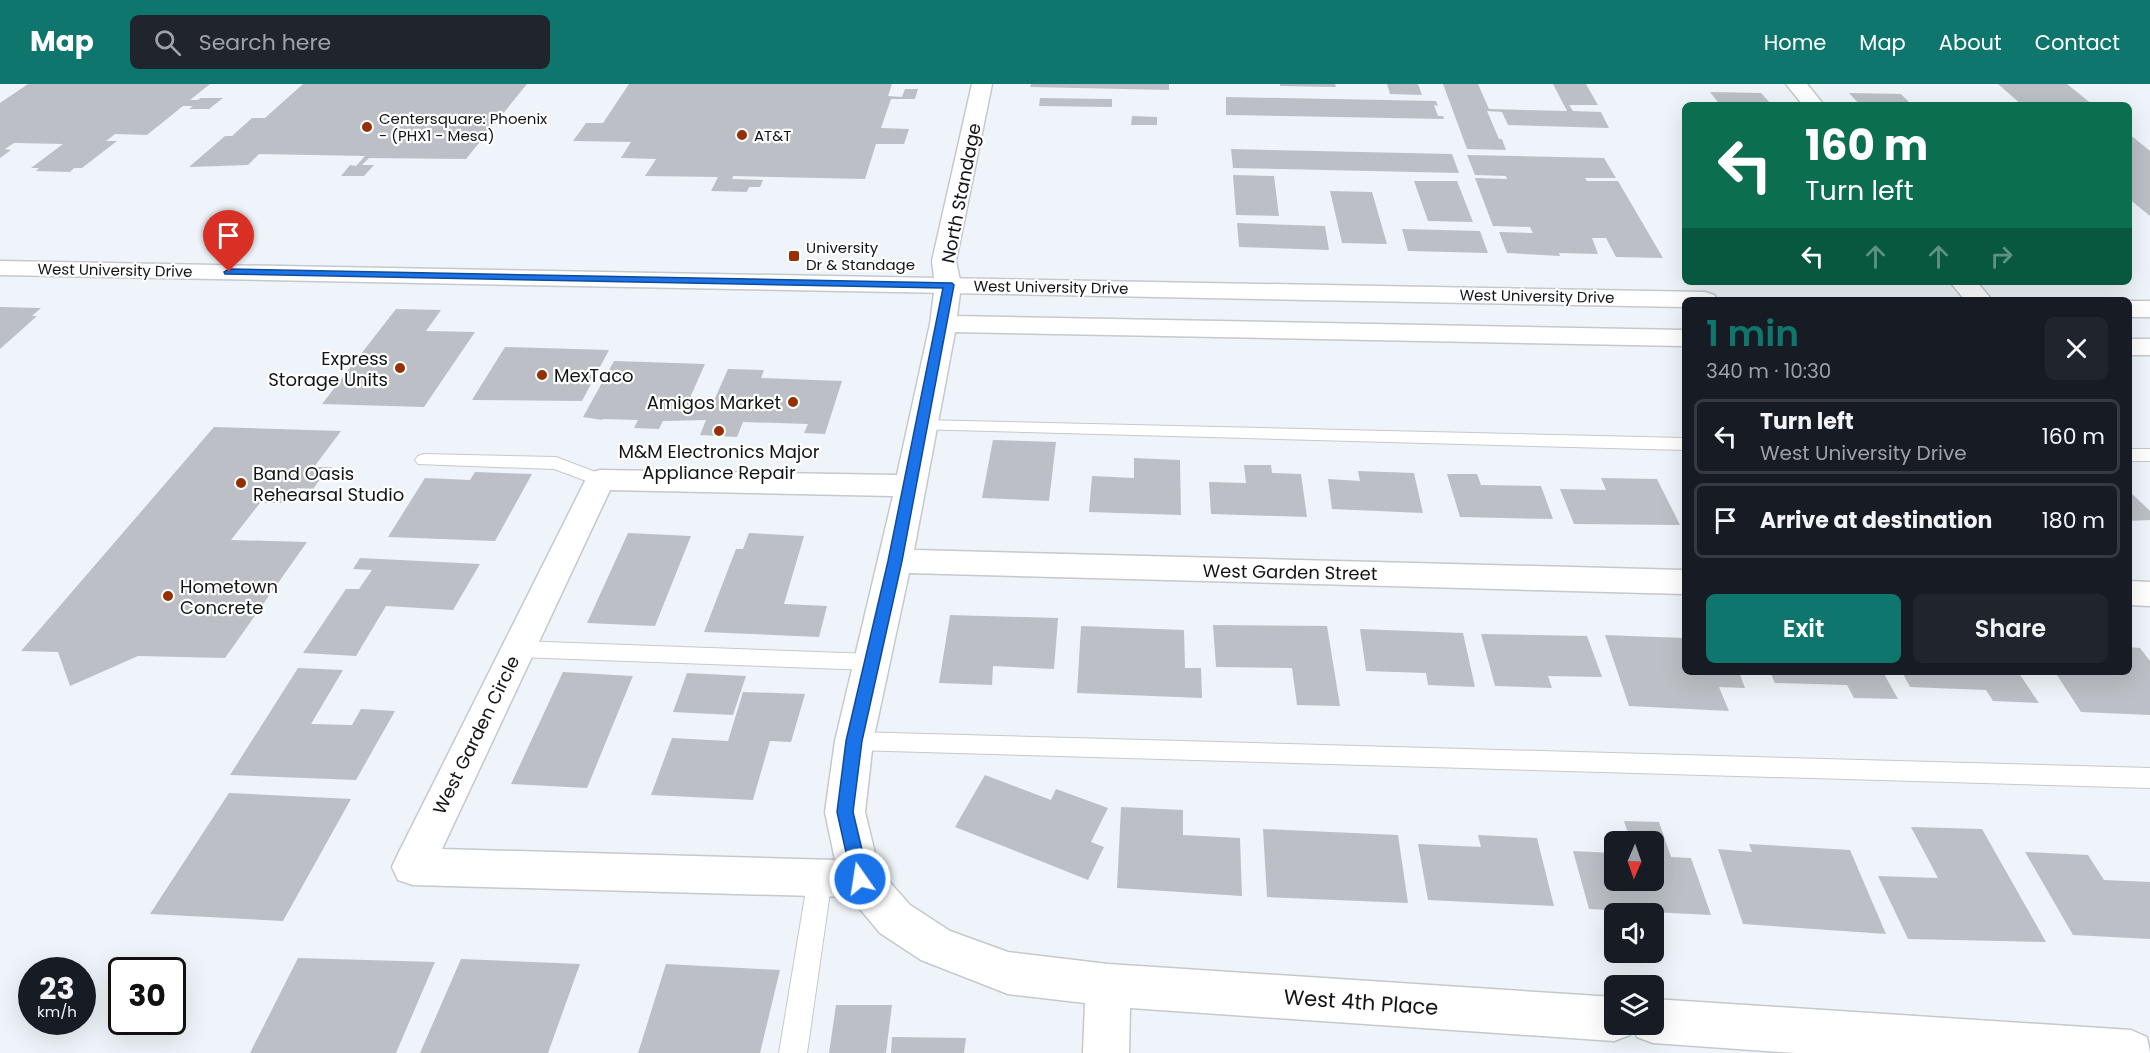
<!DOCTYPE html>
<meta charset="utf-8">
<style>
:root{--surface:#171b24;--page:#20242c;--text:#f1f3f6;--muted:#9ea1a6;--line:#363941;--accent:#0f766e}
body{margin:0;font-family:Poppins,sans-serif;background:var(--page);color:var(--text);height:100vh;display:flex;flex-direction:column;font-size:22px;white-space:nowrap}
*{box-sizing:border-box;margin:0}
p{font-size:20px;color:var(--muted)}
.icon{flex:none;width:33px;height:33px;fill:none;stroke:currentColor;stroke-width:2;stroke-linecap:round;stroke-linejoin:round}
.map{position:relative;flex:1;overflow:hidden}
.panel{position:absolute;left:1682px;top:213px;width:450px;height:378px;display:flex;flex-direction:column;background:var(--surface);border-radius:9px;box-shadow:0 6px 24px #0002}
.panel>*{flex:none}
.banner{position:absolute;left:1682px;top:18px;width:450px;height:183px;border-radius:9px;box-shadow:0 6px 24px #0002;background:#0b6e4f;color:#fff;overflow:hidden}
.needle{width:39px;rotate:182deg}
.controls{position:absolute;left:1604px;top:747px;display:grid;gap:12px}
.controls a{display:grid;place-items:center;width:60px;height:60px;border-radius:9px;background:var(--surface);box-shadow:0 6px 24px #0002;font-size:30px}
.speed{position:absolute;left:18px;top:873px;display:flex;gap:12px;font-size:30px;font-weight:700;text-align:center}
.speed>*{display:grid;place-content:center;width:78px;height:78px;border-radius:50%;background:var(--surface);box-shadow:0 6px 24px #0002;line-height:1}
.speed small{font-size:15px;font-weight:400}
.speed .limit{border:3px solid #111;border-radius:9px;background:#fff;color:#111}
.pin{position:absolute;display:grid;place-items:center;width:51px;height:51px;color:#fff;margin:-62px -26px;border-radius:50% 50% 50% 0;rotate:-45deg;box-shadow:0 0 6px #0007}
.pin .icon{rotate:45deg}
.me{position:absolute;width:66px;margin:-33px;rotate:347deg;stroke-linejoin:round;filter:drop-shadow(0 0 4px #0008)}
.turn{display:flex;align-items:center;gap:21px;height:126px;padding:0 24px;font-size:27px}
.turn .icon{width:78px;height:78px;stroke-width:2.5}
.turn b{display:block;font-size:42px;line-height:51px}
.lanes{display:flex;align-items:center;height:57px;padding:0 24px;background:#0003;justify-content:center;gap:30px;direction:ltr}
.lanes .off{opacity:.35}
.round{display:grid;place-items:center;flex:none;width:63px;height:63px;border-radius:9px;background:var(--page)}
.summary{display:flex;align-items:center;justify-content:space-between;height:102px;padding:0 24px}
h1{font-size:36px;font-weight:600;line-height:45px;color:var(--accent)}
.primary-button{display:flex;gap:12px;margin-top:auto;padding:12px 24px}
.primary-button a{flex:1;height:69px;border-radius:9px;background:var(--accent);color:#fff;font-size:24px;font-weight:600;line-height:69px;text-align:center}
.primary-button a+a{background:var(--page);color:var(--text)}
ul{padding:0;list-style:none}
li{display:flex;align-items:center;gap:18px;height:75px;margin:0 12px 9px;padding:0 12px;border:3px solid var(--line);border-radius:9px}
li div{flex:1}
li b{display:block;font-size:22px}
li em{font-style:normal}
header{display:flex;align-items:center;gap:36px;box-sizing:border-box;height:84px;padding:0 30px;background:var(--accent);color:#fff}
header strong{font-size:28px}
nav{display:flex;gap:33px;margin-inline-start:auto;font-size:21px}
.search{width:420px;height:54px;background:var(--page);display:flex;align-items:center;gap:15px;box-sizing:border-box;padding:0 21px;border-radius:9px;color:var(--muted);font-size:22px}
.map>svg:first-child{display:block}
.building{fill:#bcc0c6}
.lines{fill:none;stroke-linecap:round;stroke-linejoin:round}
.lane-casing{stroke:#c4c9ce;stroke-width:2}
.street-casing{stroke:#c4c9ce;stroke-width:3}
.secondary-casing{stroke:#c4c9ce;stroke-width:3}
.lane{fill:#fff;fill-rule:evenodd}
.street{fill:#fff;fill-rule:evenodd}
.secondary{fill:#fff;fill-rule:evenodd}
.route{fill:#1a73e8;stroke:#114b97;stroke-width:1.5}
.poi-dot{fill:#953003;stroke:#fff;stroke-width:2}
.labels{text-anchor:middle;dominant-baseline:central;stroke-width:4.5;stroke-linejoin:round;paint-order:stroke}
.far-poi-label{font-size:15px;fill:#121416;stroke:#fff;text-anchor:start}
.far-street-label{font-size:15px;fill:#121416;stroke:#fff}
.street-label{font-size:18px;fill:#121416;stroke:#fff}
.poi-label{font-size:18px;fill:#121416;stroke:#fff;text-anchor:start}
.near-street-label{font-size:21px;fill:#121416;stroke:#fff}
</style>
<header>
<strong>Map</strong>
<div class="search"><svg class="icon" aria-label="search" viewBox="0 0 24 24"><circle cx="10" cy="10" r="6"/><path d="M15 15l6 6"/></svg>Search here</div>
<nav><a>Home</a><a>Map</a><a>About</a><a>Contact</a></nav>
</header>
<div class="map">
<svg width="2150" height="969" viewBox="0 0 2150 969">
<rect width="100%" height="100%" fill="#eef4f9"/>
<path class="building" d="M28,0H210L190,16H197L201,14H223L209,25H189L193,22H183L147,51L115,50L106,57H117L82,84H74L70,88L36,87L39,84H31L63,60L14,59L5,65L11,66L0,74V19Z
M303,0H527L466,75L369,74L362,81H374L364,92H341L350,81L356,82L365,72L259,70L248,81L189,83L225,52H232L252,34H265Z
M629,0H892L888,12L902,13L905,5H918L915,15H891L881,44L909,45L904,60H876L865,95L733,92L732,95L763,96L760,103H749L747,108L711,107L718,93L645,92L656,75L621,74L631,58L573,57L586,39H603Z
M1031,0H1169V6L1030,3Z
M1280,0H1335L1336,3L1280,2Z
M1387,0H1418L1422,11L1390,10Z
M1443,0H1478L1489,25L1567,27L1553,0H1586L1598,21H1569L1573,27L1601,28L1609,44L1508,41L1502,28L1487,27L1499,55H1502L1506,66L1467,65Z
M1998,0H2067L2093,21H2022Z
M1710,8L1761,9L1772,21H1720Z
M1849,9L1901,10L1912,21H1860Z
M1226,13L1436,17L1438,22L1434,21L1438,32H1443L1444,35L1226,31Z
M1040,14L1112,15V23L1039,22Z
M1132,32L1157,33V41H1131Z
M2128,49L2150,67V132L2128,114Z
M1231,65L1452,70L1459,89L1233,84Z
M1467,71L1604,74L1616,94H1585L1587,97H1618L1663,174L1616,173L1606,154H1592L1598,170L1559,169L1560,172L1507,169L1499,148L1533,149L1530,143L1493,142L1475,94L1507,95L1506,92L1475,91Z
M1233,91L1274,92L1279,132L1236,131Z
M1414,97H1457L1473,138L1428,137Z
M1330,107L1372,108L1387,160L1342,159Z
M1237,139L1325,142L1329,166L1239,163Z
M1402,145L1480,147L1488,169L1408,167Z
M0,223L41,224L32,232H37L0,265Z
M396,225L441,226L426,247L475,248L424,323L322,320Z
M505,263L609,266L582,317L472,316Z
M614,277L705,280L688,318L713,319L728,285L764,286L761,294L842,297L825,350L804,349L808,340L743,338L737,353L700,351L706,336L663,337L659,345L634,344L638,336L603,335L602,336L583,333Z
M214,343L341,347L314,383H332L324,394H321L313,405L297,404L286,419H260L231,456L307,458L225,574L138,572L70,602L58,568L21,567Z
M993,356L1056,358L1049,417L982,414Z
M1134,374L1180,376L1181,431L1089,428L1092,392L1134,394Z
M1244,381H1271L1272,389L1301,390L1307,433L1211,430L1209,398L1246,399Z
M1358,387L1414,389L1423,429L1332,425L1328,395L1360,397Z
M475,388L532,390L495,457L388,453L425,394L470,396Z
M1447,390H1477L1481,401L1541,402L1553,435L1460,433Z
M1601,394L1657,395L1680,441L1574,440L1560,405L1606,406Z
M2128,406L2150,427V436L2128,437Z
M628,449L691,452L655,542L587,539Z
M749,449L804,452L784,520L827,522L819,553L704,548L736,465H743Z
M360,474L480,480L453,526L386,522L356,572L303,569L346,505H359L372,486L353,485Z
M950,531L1058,534L1054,585L993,582L992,601L939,599Z
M1213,541L1327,542L1340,622L1297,621L1292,584L1216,583Z
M1081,542L1184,546L1185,584H1201L1202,614L1077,609Z
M1360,545L1463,549L1475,603L1428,601L1426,589L1366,587Z
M1481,550L1587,552L1602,593L1548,592L1552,604L1495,602Z
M1605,551L1684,554V588H1739L1745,604L1719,603L1729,627L1629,622Z
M2128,563L2140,564L2150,577V631L2081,628L2055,588H2128Z
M298,584L343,586L311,640L352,641L361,625L395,627L356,696L230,691Z
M563,588L633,592L587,704L511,700Z
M1770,588H1883L1898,615L1854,614L1847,601L1775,599Z
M1902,588H2018L2039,619L1993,617L1986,606L1910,603Z
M687,589L746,592L733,631L673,628Z
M743,608L805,610L791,658L770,657L753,716L651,711L672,654L728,657Z
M985,691L1051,716L1056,705L1108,724L1091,758L1104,763L1088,796L955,743Z
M229,709L351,715L283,837L150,830Z
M1121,723L1183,726V751L1240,754L1242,812L1117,804Z
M1624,737L1659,738L1671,773L1691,774L1711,831L1589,825L1573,767L1614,769V796H1653V758H1631Z
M1911,743L1982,745L2046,858L1908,855L1878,792L1938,794Z
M1263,745L1398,751L1408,819L1267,813Z
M1478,751L1537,754L1554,822L1428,816L1418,760L1481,763Z
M1749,760L1850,766L1886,850L1743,840L1718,765L1752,768Z
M2025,768L2088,771L2104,796L2150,798V855L2073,851Z
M298,874L435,878L396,969H250Z
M461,875L580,880L548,969H420Z
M666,880L780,886L760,969H638Z
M836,921H892L886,969H829Z
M892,953L966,954L964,969H891Z"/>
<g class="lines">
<defs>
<path id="lane" d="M922,336L1684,354V366L916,345L913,341L916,337Z
M2128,365H2150V377H2128Z
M424,370L556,373L606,392L609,396L606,400L600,402L554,385L418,380L415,376L418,372Z
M518,557L871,570L878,572L881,578L878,584L871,586L518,573L511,571L508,565L511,559Z
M854,648L2150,684V704L854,666L846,663L843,657L846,651Z
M820,783L829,786L832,794L807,969H779L808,794L811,786Z"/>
<path id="street" d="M972,0H992L956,177L961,201L957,232L1684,246V262L955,248L914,466L1684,486V510L909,489L873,657L865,728L879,786L910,821L950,847L1008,868L1108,880L1614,913V940H1653V915L2131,946L2147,953L2150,969H1795L1653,959L1637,953L1633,943L1630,951L1614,957L1130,924L1129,969H1083L1085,919L1008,910L921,876L880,849L850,813L413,801L398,796L392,783L398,770L589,389L600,386L897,391L930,240L935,201L932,177ZM610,406L893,412L835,657L825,728L835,776L442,765Z
M1786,0H1807L1824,21H1803Z
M1950,198H1977L1992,216H1965Z
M2128,255H2150V271H2128Z
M2128,497L2150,498V522L2128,521Z"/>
<path id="secondary" d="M0,177L1705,208L1714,211L1718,216H1684V223L0,191Z
M2128,217H2150V233H2128Z"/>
</defs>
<use href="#lane" class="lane-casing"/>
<use href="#street" class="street-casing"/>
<use href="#secondary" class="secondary-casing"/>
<use href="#lane" class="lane"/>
<use href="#street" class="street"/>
<use href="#secondary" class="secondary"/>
</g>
<path class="route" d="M229,185L952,199L954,201L902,477L862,657L853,728L869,795L866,800L860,803L854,800L852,795L837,728L846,657L888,477L943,204L225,190L224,188Z"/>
<g class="poi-dot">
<circle cx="367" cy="43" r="6"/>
<circle cx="742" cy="51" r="6"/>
<rect x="788" y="166" width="12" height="12" rx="3"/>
<circle cx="400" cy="284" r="6"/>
<circle cx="542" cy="291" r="6"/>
<circle cx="793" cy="318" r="6"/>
<circle cx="719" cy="347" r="6"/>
<circle cx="241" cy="399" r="6"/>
<circle cx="168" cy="512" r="6"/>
</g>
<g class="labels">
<g class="far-poi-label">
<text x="379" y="34">Centersquare: Phoenix<tspan x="379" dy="17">- (PHX1 - Mesa)</tspan></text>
<text x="754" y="51">AT&amp;T</text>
<text x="806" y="163">University<tspan x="806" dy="17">Dr &amp; Standage</tspan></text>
</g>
<g class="far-street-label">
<text transform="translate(115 186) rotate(1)">West University Drive</text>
<text transform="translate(1051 203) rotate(1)">West University Drive</text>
<text transform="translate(1537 212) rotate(1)">West University Drive</text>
</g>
<g class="street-label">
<text transform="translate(961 109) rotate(-79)">North Standage</text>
<text transform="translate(1290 488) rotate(1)">West Garden Street</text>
<text transform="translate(476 651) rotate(-64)">West Garden Circle</text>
</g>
<g class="poi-label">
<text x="388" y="274" text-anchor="end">Express<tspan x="388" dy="21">Storage Units</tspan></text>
<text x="554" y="291">MexTaco</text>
<text x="781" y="318" text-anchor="end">Amigos Market</text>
<text x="719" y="367" text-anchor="middle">M&amp;M Electronics Major<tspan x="719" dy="21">Appliance Repair</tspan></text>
<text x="253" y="389">Band Oasis<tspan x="253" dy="21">Rehearsal Studio</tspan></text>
<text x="180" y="502">Hometown<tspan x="180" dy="21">Concrete</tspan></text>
</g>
<g class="near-street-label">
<text transform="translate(1361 918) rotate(4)">West 4th Place</text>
</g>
</g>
</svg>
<div class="controls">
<a><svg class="needle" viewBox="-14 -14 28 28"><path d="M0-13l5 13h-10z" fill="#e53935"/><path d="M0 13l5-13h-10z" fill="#9ea1a6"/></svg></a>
<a><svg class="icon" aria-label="sound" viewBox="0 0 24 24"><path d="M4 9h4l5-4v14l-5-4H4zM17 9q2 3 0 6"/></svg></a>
<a><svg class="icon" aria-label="layers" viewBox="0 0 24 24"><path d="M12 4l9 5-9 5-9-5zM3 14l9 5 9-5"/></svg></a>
</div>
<div class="speed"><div>23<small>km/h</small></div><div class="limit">30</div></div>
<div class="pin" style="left:229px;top:188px;background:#d93025"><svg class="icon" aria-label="arrive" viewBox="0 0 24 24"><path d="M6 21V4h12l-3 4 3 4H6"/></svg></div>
<svg class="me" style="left:860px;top:795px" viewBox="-20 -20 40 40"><circle r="17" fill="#1a73e8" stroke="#fff" stroke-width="3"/><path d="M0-11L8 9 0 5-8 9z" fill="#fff"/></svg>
<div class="banner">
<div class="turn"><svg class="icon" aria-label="left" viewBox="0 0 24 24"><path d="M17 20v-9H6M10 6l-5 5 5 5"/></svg><div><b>160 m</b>Turn left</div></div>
<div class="lanes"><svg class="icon" aria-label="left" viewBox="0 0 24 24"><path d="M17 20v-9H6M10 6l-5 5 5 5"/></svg><svg class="icon off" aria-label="ahead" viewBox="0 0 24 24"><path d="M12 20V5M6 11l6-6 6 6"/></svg><svg class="icon off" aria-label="ahead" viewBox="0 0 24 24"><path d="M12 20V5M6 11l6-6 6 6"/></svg><svg class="icon off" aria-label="right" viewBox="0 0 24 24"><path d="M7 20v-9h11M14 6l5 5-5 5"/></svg></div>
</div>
<section class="panel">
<div class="summary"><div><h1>1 min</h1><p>340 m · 10:30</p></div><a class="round"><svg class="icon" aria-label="close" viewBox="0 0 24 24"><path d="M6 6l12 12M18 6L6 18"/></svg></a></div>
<ul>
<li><svg class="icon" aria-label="left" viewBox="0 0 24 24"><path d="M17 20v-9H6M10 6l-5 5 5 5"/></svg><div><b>Turn left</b><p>West University Drive</p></div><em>160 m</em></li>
<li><svg class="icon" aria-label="arrive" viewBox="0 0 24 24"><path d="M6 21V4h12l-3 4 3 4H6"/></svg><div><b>Arrive at destination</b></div><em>180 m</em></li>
</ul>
<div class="primary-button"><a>Exit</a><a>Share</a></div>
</section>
</div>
